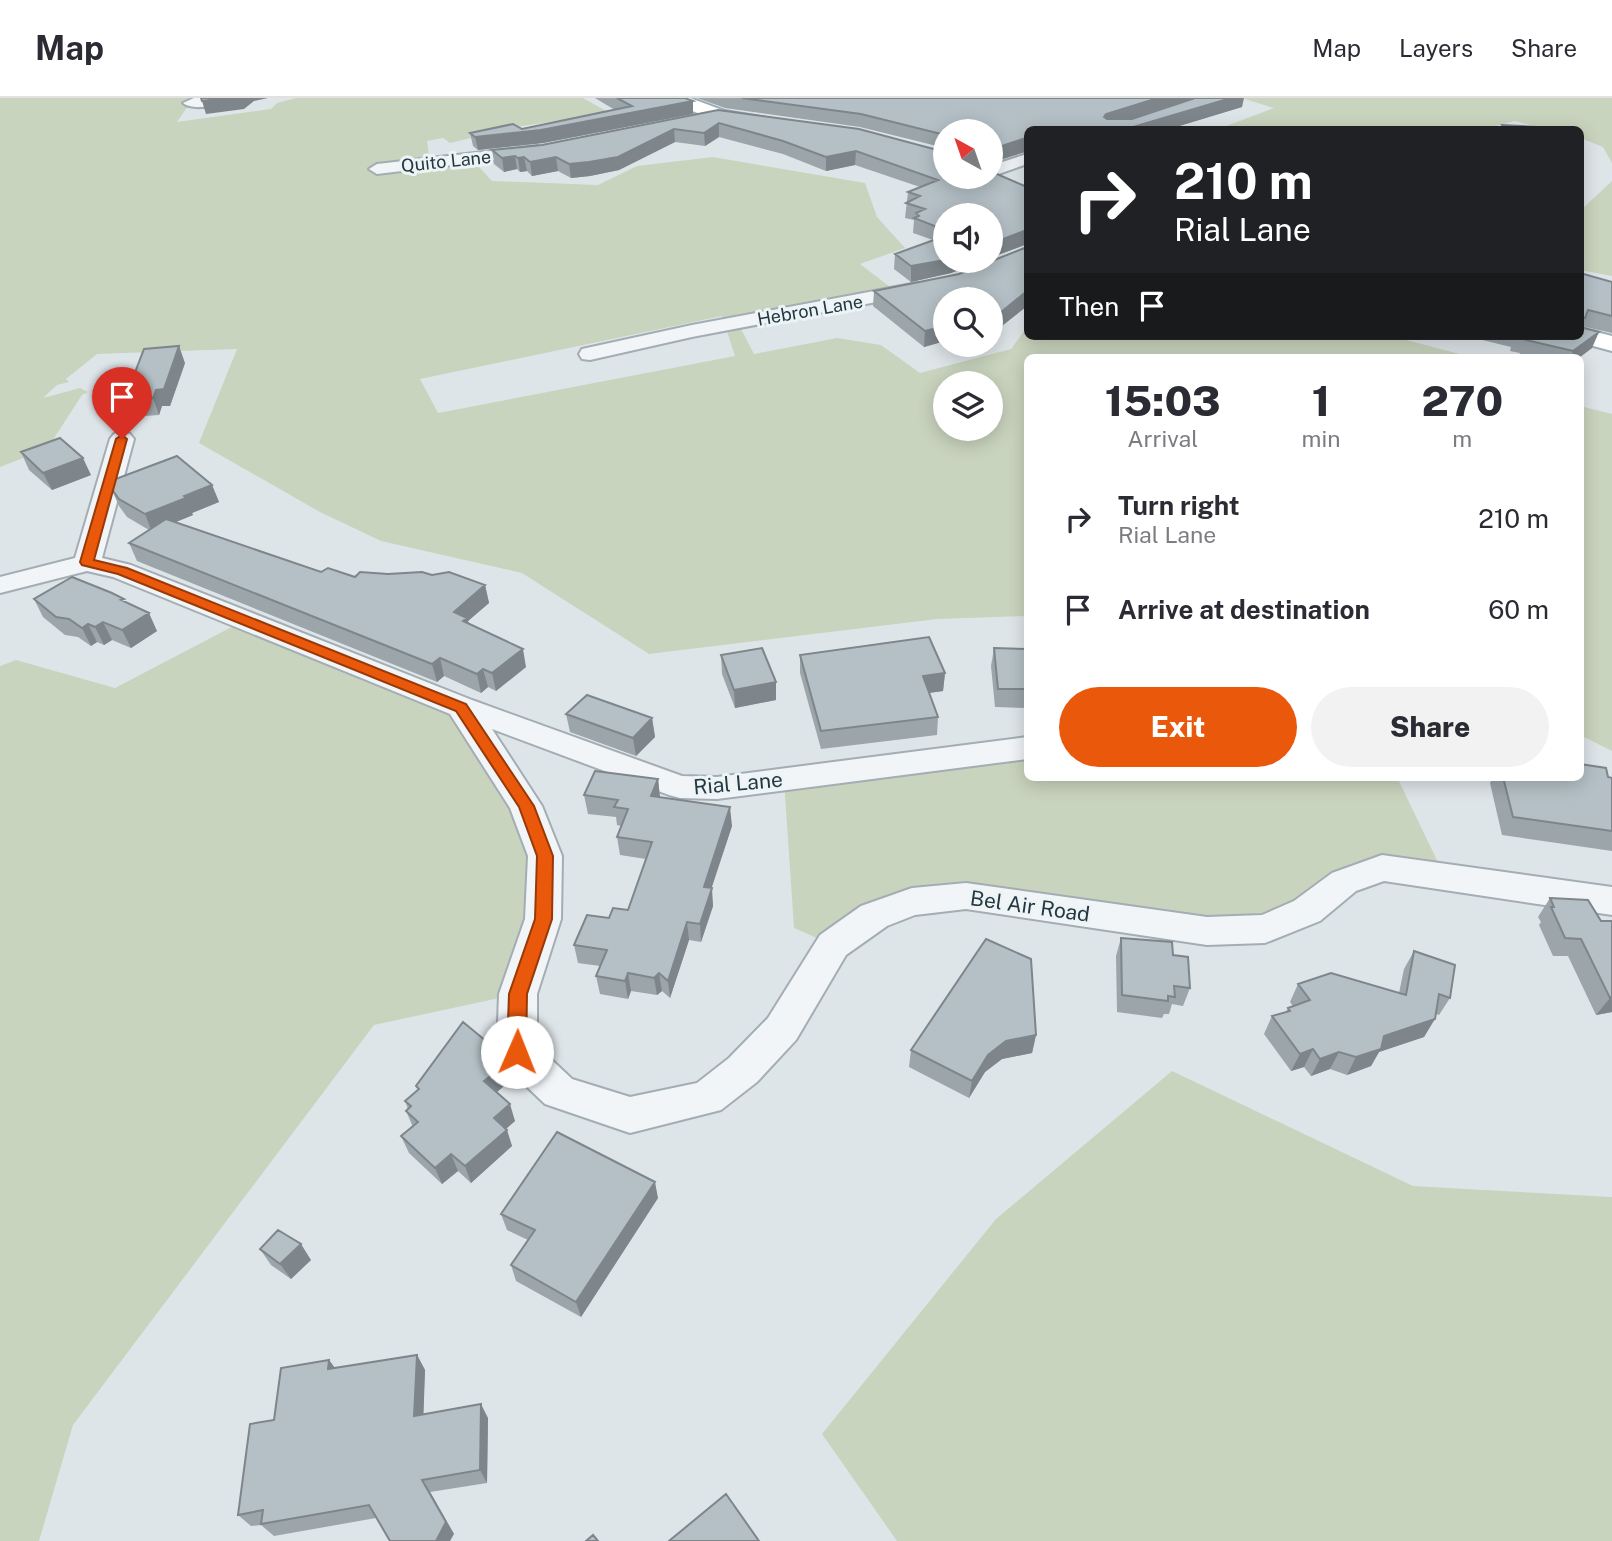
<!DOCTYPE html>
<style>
:root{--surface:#fff;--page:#f2f2f3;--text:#2b2b33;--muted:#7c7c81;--line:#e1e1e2;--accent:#ea580c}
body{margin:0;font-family:"Public Sans",sans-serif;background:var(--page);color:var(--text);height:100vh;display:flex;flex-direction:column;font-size:26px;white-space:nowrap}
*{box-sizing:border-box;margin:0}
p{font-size:23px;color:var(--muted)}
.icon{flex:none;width:38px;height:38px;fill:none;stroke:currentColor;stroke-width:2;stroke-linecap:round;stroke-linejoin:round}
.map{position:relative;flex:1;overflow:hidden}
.panel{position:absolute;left:1024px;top:256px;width:560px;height:427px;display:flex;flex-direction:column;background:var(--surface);border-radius:10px;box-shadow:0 4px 18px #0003}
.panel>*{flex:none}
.top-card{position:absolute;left:1024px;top:28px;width:560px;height:214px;border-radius:10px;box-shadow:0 4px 18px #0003;background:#202124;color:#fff;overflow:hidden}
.needle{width:46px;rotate:320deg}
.buttons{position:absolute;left:933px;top:21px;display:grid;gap:14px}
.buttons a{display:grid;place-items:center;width:70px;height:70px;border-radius:50%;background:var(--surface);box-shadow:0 4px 18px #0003;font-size:35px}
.pin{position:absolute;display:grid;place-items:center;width:60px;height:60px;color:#fff;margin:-72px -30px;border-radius:50% 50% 50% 0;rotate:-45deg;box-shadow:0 0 7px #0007}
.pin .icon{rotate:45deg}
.me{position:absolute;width:77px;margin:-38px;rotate:1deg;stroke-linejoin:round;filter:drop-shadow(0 0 5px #0008)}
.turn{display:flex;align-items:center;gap:24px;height:147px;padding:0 35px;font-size:32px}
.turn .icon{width:91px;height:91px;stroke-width:2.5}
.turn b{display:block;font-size:49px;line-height:60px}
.then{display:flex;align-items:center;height:66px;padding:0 35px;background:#0003;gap:14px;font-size:26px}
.eta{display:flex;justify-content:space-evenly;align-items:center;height:119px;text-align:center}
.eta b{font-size:42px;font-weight:800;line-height:49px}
.cta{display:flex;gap:14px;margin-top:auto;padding:14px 35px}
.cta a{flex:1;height:80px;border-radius:42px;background:var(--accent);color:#fff;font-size:28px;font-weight:800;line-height:80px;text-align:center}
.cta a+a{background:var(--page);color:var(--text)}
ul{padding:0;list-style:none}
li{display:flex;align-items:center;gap:21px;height:91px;padding:0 35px}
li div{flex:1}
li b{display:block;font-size:26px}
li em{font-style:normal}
header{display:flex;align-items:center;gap:42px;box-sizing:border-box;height:98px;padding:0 35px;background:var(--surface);border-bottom:2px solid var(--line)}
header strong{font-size:33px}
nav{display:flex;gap:38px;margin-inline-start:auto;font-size:24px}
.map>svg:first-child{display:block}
.green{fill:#c9d4be;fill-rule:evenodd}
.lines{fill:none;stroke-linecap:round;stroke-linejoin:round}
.minor-casing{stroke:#a3adb3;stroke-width:4}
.major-casing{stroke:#9cadb6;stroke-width:4}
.minor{fill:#f1f5f7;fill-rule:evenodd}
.major{fill:#fff;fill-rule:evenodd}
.wall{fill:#9ba5aa}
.shaded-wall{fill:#7e868b}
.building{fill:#b4c0c6;stroke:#7e868b;stroke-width:2}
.route{fill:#ea580c;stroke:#983908;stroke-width:2}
.labels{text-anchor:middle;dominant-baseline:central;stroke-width:6;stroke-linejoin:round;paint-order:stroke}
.far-street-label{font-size:18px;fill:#253741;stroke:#edf4f6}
.street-label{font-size:21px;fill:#253741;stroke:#edf4f6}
</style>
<header>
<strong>Map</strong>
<nav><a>Map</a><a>Layers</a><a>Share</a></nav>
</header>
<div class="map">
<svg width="1612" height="1443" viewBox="0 0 1612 1443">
<rect width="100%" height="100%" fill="#dee5e9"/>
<path class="green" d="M0,0H188L190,5L177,24L271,11L277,5L296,0H583L610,15L516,29L450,45L443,40L427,43L430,64L471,60L492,83L598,87L637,68L713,59L865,85L877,119L905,150L860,166L898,195L738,225L754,256L837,240L881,247L920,275L1011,251L1027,229V238H1391L1471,259H1027V518L937,521L649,556L522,475L381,443L320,414L199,345L237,251L97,256L66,281L69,284L57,287L43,300L80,290L88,294L82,297L47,351L0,369ZM722,218L735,258L438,315L420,281ZM945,285H990V331H945Z
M1242,0H1612V65L1603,49L1580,40V32L1547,31L1515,23L1480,32H1216L1274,10Z
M1612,83V178L1580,172V113Z
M1580,308L1612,316V653L1580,637Z
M245,522L461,609L545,758L518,896L374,927L73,1327L39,1443H0V568L16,562L115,590Z
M1027,650V679H1397L1445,779L1382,770L1265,831L966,798L833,847L794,830L784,682Z
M1172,973L1413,1088L1612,1099V1443H897L822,1336L996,1121Z"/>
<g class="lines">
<defs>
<path id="minor" d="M194,0H233C224,8 192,13 183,5Z
M537,48L543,50L545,53L543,56L377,76L369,71L377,66Z
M1027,56V66L990,79H989L990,68Z
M917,185L924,187L927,191L924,195L692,239L590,262L582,261L579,256L582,251L692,227Z
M122,334L130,336L134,341L102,460L131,467L472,602L682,678L717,679L1027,639V661L717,701L680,700L669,697L492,631L542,708L562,758L561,821L537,896V948L572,981L630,999L697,985L729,960L768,920L820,837L861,808L912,790L966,785L1207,819L1262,817L1294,803L1332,775L1382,757L1612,789V817L1384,783L1356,793L1320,823L1265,845L1207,847L966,811L915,817L887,828L846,857L796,942L757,984L721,1012L630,1035L545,1006L503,966L497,954L499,896L525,821L528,758L510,710L450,616L113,479L87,473L0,495V479L75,460L110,341L114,336Z"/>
<path id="major" d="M666,0H690L725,13L767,20L770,24C755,41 688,11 669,4Z
M1580,230L1612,238V253L1571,242L1569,238H1580Z"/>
</defs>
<use href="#minor" class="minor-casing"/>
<use href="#major" class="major-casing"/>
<use href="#minor" class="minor"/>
<use href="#major" class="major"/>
</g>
<path class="wall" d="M595,0H685L693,16L543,45L478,52L473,48L470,35L522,31L615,12Z
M697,0H1030L1242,9L1166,32H1027V45H1026L1025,54L990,65V33H945V50L860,29L725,10Z
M718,12L1027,89V146L990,160V117H945V163H984L951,175L911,184L894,171L895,156L933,142L913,135L914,122L905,120L908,94L920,89L855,67L826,73L783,56L719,39L705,48L675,44L619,72L590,78L571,80L558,73L532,78L527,73L520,74L517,71L504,74L494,66L492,52L542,47Z
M1027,149V208L998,231L945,201V243L924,249L873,208L874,193L959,176Z
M1580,175L1612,184V235L1581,228L1580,229Z
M1466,238H1580L1592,250L1580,259H1524L1519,258L1520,255L1510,253L1511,249Z
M185,265L170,308H162L159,317L131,319L124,303Z
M21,354L91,377L52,392L29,372Z
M212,387L219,404L192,415L193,417L175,424L321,474L355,479L388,476L432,477L485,487L489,505L468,523L469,526L526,569L496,593L488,589L481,595L444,578L437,584L137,463L129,445L149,432L127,419L119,408L111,390Z
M34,501L125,505L157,533L131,550L112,542L104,547L97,544L91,548L78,539L65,537L43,519Z
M994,550L1027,551V625L1025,610L995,609L991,568Z
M721,557L776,584V602L735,610L722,576Z
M800,557L945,575L943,593L929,595L938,619L937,637L821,651L800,575Z
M566,616L652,620L655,639L636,658L570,634Z
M1493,679L1612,680V753L1502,737L1490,685Z
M658,681L660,699L732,728L711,790L713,808L701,844L689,842L670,900L662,893L657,897L631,893L628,901L600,896L596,878L600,868L578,865L574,847L609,820L628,812L646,761L620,757L617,739L621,728L617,727L616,719L588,716L584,697Z
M1550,800L1601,823L1612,914L1596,917L1568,858H1553L1539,827L1541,824L1538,819Z
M1121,840L1173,857L1190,890L1183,908L1172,906L1169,916H1164L1162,920L1117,914L1116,858Z
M1414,853L1450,900L1439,917L1436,916L1424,939L1379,954L1371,968L1347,977L1330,971L1311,978L1304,969L1291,973L1264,936L1272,918L1286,914L1288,910L1293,908L1290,904L1298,886L1399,895L1404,871Z
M1036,937L1032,955L1002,961L985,974L969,1000L909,969L911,952Z
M486,943L490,956L499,971L504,988L497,994L515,1023L506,1031L512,1048L471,1085L458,1073L442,1086L409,1055L401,1038L413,1029L406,1013L408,1011L405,1003L418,992L416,988Z
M658,1100L581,1219L516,1183L511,1167L528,1142L507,1132L501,1116Z
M260,1151L311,1162L291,1181L271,1167Z
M417,1257L425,1272L423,1316L488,1320L487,1385L430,1394L454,1436L376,1420L274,1438L261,1427L251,1428L238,1417L274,1322L329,1262L335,1270Z"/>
<path class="shaded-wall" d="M226,0H268L254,3L244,11L206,16L202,3Z
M1158,0H1195L1104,30V19L1106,16Z
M1231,0H1244L1242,9L1166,32H1123Z
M693,3V16L543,45L478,52L475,39Z
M719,25V39L705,48L704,35Z
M674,31L675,44L619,72L590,78L571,80L569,66Z
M1027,34L1025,54L990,65L991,52Z
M856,53L855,67L826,73V59Z
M515,58L517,71L504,74L502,60Z
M524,59L527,73L520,74L518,60Z
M556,59L558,73L532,78L530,64Z
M1027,132V146L990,160V146Z
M945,162V163H984L951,175L911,184V168Z
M1027,193V208L998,231L990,233V217Z
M945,228V243L924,249L925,233Z
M1599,234L1592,250L1580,259H1571L1573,253Z
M179,248L185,265L170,308H162L159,317L153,300L156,292Z
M83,360L91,377L52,392L43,375Z
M212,387L219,404L192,415L193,417L152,434L145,416L184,398Z
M485,487L489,505L468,523L472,538L454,514Z
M149,515L157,533L131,550L122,532Z
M103,524L112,542L104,547L95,529Z
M88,526L97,544L91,548L82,530Z
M523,551L526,569L496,593L492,575Z
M440,560L444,578L437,584L432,566Z
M483,571L488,589L481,595L477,576Z
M945,575L943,593L921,596L923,578Z
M776,584V602L735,610L734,592Z
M652,620L655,639L636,658L633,640Z
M658,681L660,700L651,698Z
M730,709L732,728L706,807L704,789Z
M712,790L713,808L701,844L700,826Z
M687,824L689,842L670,900L668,883Z
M628,875L631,893L628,901L625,883Z
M659,875L662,893L657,897L654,880Z
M1612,899V914L1596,917L1610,900Z
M1435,921L1424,939L1379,954L1371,968L1347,977L1356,959L1384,938Z
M1036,937L1032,955L1002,961L985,974L969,1000L972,983L988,957L1006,943Z
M486,943L492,960L483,946Z
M1313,951L1304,969L1291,973L1300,956Z
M1339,954L1330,971L1311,978L1320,961Z
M495,961L504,988L490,1000L484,983L491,964Z
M510,1006L515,1023L500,1036L494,1020Z
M507,1032L512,1048L471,1085L465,1068Z
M451,1056L458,1073L442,1086L435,1070Z
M655,1084L658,1100L581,1219L576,1204Z
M301,1146L311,1162L291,1181L280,1166Z
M417,1257L425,1272L423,1331L414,1318Z
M329,1262L339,1276L328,1271Z
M481,1306L488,1320L487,1385L480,1372Z
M422,1382L430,1394L454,1436L450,1443H436Z"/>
<path class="building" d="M201,0H226L202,3Z
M617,0H685L693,3L541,32L475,39L470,35L513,26L522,31L632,8Z
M742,0H1158L1106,16L1104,19L1107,21H1132L1195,0H1231L1123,32L1028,31L1026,40L990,52V33H945V37L861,16Z
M718,12L859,31L945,54V79H990V73L1027,89V132L990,146V117H945V132L914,120L919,118L916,115L925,111L906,105L920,98L908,94L938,82L856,53L826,59L783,43L719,25L704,35L674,31L618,59L589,64L569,66L556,59L530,64L524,59L518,60L515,58L502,60L492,52L542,47Z
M1502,27L1556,30L1557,32H1505Z
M945,138V162L911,168L895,156Z
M1027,149V193L1000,215L990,217V201H945V228L925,233L874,193L959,176Z
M1580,175L1612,184V218L1588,212L1585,220H1580Z
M1580,229L1599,234L1573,253L1526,242L1528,240L1521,238H1580Z
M179,248L164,291L156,292L153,300L124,303L144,251Z
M60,340L83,360L43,375L21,354Z
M177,358L212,387L184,398L186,400L145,416L119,401L111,390L113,382Z
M166,421L321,474L328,470L355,479L360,474L388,476L422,474L432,477L449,474L485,487L454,514L467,520L463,523L523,551L492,575L483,571L477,576L440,560L432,566L129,445Z
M72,479L112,495L124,501L121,502L149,515L122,532L103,524L95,529L88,526L82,530L69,521L56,519L34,501Z
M929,539L945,575L923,578L938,619L821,633L800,557Z
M762,550L776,584L734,592L721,557Z
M994,550L1027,551V591H998Z
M587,597L652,620L633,640L566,616Z
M1580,666L1606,670L1608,679L1612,680V733L1513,719L1503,679H1580Z
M595,673L658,681L651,698L730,709L704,789L712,790L700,826L687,824L668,883L659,875L654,880L628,875L625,883L596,878L607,852L574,847L587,817L609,820L613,810L628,812L652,744L617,739L628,711L614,709L618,702L584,697Z
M1550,800L1588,802L1601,823H1612V899L1610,900L1581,841L1565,840L1551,809H1554Z
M1121,840L1172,844L1173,857L1188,859L1190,890L1174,888L1175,899L1168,898V903L1122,897Z
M986,841L1031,861L1036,937L1006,943L988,957L972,983L911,952Z
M1414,853L1455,867L1450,900L1439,896L1435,921L1384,938L1381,951L1356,959L1339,954L1320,961L1313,951L1300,956L1272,918L1290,913L1288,910L1310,902L1298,886L1331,875L1406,897Z
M463,924L486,943L483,946L495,961L491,964L499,971L484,983L510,1006L494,1020L507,1032L465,1068L451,1056L435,1070L401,1038L418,1024L406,1013L411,1008L405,1003L419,991L416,988Z
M557,1034L655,1084L576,1204L511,1167L535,1132L501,1116Z
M278,1132L301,1146L280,1166L260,1151Z
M417,1257L414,1318L481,1306L480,1372L422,1382L446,1424L436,1443H390L369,1407L261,1426L263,1412L238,1417L250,1326L274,1322L281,1270L329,1262L328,1271Z
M726,1396L759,1443H669Z
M593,1437L598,1443H586Z"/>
<path class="route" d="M122,337L127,341L94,462L127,470L466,606L534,708L553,758L552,821L527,896L526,954L523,959L517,962L510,959L507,954L509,896L535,821L537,758L519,709L456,613L118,476L82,467L80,464L116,341Z"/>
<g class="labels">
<g class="far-street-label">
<text transform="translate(446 63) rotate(-6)">Quito Lane</text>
<text transform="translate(810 212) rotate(-10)">Hebron Lane</text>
</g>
<g class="street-label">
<text transform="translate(738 685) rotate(-5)">Rial Lane</text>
<text transform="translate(1030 808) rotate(8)">Bel Air Road</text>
</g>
</g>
</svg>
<div class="buttons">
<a><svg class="needle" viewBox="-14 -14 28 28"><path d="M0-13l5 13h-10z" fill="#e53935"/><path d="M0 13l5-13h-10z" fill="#7c7c81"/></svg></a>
<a><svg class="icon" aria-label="sound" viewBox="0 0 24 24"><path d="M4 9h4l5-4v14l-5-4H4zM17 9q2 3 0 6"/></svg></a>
<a><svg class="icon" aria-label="search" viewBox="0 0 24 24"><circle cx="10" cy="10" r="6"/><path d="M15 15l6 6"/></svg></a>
<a><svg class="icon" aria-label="layers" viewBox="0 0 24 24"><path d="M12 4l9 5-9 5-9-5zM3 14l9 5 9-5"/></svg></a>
</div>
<div class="pin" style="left:122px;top:341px;background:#d93025"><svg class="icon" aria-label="arrive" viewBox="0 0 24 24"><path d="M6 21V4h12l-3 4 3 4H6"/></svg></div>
<svg class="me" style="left:517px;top:954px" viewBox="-20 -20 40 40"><circle r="19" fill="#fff"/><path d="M0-13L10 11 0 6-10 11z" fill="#ea580c"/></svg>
<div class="top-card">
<div class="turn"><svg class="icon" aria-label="right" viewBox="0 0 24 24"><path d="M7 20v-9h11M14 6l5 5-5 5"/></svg><div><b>210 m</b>Rial Lane</div></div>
<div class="then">Then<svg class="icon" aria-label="arrive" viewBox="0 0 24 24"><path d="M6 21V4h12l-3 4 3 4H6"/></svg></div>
</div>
<section class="panel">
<div class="eta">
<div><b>15:03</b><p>Arrival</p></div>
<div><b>1</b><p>min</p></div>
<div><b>270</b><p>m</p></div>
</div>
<ul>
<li><svg class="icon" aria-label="right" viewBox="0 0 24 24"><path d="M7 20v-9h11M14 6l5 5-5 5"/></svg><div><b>Turn right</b><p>Rial Lane</p></div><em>210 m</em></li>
<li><svg class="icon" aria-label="arrive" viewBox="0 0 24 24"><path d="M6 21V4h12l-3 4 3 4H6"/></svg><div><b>Arrive at destination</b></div><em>60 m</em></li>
</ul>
<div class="cta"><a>Exit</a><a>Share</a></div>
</section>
</div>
